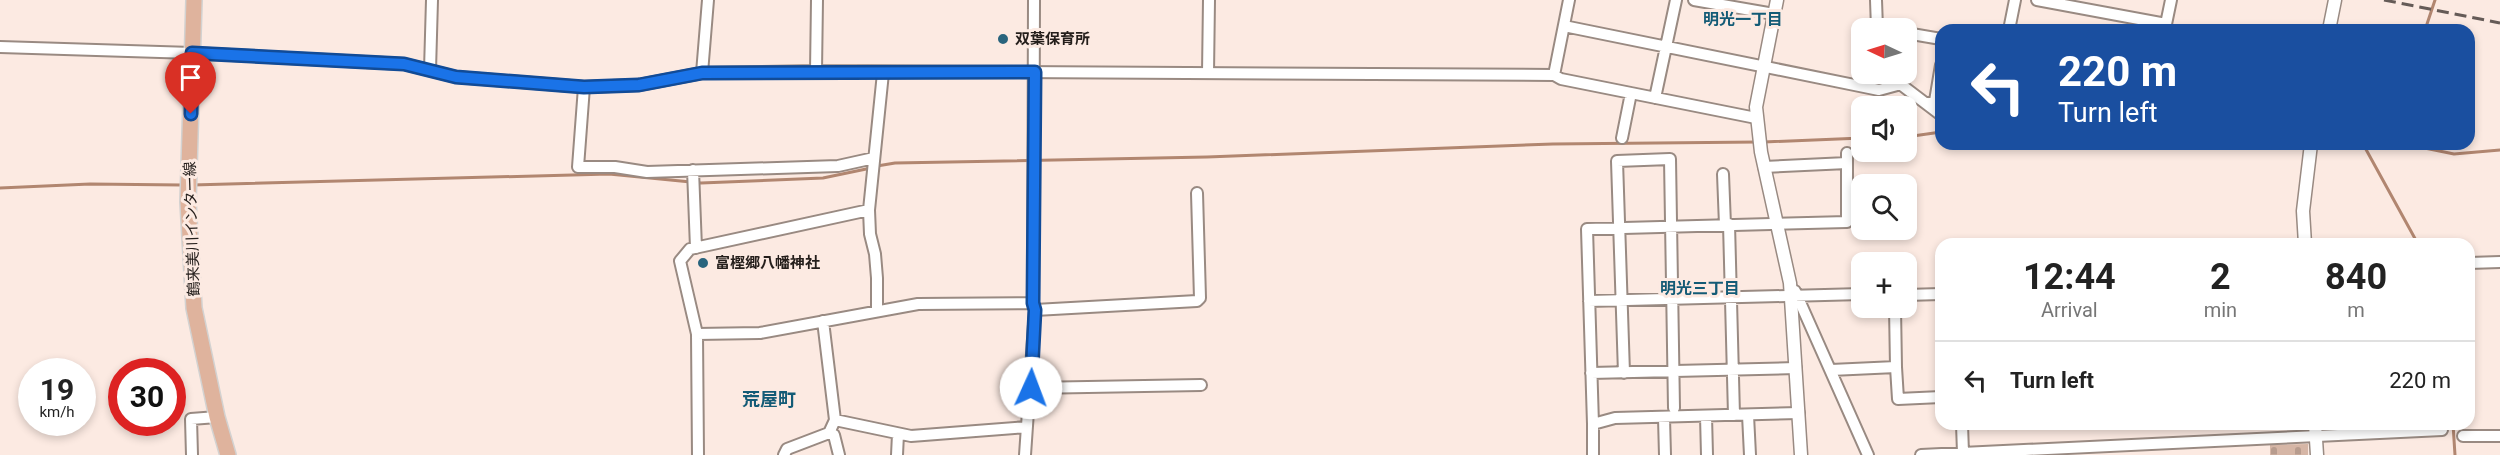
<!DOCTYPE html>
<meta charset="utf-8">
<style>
:root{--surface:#fff;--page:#f2f2f2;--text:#222;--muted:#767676;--line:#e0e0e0}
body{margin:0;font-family:Roboto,"Noto Sans JP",sans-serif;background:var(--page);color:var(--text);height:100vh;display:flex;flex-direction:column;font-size:22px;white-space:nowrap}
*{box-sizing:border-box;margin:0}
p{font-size:20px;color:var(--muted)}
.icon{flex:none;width:33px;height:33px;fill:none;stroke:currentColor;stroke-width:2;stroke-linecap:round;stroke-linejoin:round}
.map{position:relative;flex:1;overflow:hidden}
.drawer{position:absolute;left:1935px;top:238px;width:540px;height:192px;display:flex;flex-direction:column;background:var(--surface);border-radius:18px;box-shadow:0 3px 9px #0003}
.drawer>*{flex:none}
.top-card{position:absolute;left:1935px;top:24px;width:540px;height:126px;border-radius:18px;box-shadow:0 3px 9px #0003;background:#1a4fa0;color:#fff;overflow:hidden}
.needle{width:39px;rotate:274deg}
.tools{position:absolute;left:1851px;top:18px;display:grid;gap:12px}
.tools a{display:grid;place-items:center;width:66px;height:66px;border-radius:12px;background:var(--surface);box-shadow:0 3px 9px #0003;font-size:30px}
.speed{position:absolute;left:18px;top:358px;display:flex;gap:12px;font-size:30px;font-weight:700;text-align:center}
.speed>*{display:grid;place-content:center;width:78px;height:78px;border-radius:50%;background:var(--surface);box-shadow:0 3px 9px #0003;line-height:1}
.speed small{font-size:15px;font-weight:400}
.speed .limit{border:9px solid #d22;background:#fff;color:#111}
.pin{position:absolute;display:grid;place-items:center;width:51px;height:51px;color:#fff;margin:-62px -26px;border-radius:50% 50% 50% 0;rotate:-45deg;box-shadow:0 0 6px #0007}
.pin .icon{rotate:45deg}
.me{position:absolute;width:66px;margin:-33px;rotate:2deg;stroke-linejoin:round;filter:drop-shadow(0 0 4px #0008)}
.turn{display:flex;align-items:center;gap:21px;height:126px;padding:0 24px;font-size:27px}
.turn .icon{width:78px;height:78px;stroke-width:2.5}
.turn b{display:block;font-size:42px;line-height:51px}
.eta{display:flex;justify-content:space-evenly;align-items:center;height:102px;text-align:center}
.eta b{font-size:36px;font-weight:700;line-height:42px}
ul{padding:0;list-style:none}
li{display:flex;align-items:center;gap:18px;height:78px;padding:0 24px;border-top:2px solid var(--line)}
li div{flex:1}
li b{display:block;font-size:22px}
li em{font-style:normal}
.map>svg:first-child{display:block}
.cemetery{fill:url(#cemetery-stones)}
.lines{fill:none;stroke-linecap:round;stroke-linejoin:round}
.stream{stroke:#b18670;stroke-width:3}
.minor-casing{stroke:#998a82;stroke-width:14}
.tertiary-casing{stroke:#998a82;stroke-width:15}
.primary-casing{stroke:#d3d2d1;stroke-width:18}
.minor{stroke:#fff;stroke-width:10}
.tertiary{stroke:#fff;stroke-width:12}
.primary{stroke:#dfb39d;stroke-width:15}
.rail{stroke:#655b57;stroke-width:3;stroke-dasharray:12 6;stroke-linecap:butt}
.route-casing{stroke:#114b97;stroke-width:15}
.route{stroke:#1a73e8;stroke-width:10}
.poi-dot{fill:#29647d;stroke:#fceae2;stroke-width:2}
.labels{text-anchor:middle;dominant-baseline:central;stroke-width:6;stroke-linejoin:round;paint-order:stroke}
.poi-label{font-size:15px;font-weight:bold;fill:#241e1b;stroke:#fceae2;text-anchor:start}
.street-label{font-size:15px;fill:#241e1b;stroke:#fceae2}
.neighbourhood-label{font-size:16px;font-weight:bold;fill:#135b76;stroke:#fceae2}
.quarter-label{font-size:18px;font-weight:bold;fill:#135b76;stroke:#fceae2}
</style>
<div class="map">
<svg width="2500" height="455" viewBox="0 0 2500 455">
<defs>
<pattern id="cemetery-stones" width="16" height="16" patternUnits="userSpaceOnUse" patternTransform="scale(1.5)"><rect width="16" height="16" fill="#d6b6a6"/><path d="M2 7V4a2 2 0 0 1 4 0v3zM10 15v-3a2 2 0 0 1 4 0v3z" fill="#b89c8e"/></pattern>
</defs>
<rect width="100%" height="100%" fill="#fceae2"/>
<path class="cemetery" d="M2308,444V455H2270V445Z"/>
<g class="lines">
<path class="stream" d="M2425,30L2435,0
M1906,137L1941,132
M1764,142L1862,138
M2363,144L2418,244
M2405,144L2454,154L2500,150
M877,166L895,163L1207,157L1553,144L1758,142
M192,185L609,174L701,183L823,178L871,168
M0,188L90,184L182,185
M2453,424L2455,455"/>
<defs>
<path id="minor" d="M708,0L702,73L816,71L1554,75L1561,79L1756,118
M1694,0L1774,14
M1876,0L1877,28
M2037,0L2166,24
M1564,26L1879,90L1901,84
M2165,29L2171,0
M2009,30L2015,0
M1906,33L1941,39
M0,47L192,53L404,64L456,77L584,87L639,85L702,73
M430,70L432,0
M816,71L817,0
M1208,73L1209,0
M1887,74L1941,115
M1554,75L1569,0
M584,87L578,167H615L647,172L838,166L874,158
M1655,98L1676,0
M1927,104L1935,101L1941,65
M1622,138L1631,93
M1764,167L1847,163
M693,170L696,248
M1723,174L1725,225
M1729,224L1734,415
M2469,263L2500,262
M1795,291L1868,455
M1906,295L1941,294
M1589,301L1862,294
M1895,308L1896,367
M877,310V278L875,254L870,234L869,210L883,73
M1035,310L1197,301L1200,298L1197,193
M823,321L835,420L911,436L1027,427
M697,334L760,333L918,304L1033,303
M1831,370L1896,367L1898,399L1941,397
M1591,373L1796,368
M1624,373L1617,161L1670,159L1674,408
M1031,388L1201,385
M1748,415L1750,455
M1706,416L1707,455
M1664,418L1665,455
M1593,424L1587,229L1847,222V153
M1962,424L1963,453
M829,433L834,435L839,455
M2463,436H2500
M192,455L191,419L217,417
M698,455L697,334L680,261L690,249L869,210
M784,455L787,449L829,433L835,420
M897,455L898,434
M1025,455L1035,310L1033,303L1034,0
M1593,455V424L1615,418L1799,413
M1921,455L2442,430"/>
<path id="tertiary" d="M1777,0L1756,107L1761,152L1790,283L1801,455
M2329,30L2335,0
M2305,244L2303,211L2311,144
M2315,424L2317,455"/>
<path id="primary" d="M194,0L188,202L194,308L217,417L228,455"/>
</defs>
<use href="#minor" class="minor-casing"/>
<use href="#tertiary" class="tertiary-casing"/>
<use href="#primary" class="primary-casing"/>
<use href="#minor" class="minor"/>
<use href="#tertiary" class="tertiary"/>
<use href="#primary" class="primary"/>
<path class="rail" d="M2384,0L2500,23"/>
</g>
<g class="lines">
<defs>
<path id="route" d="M191,114L192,53L404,64L456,77L584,87L639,85L702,73L1035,72L1033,303L1035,310L1031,388"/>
</defs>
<use href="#route" class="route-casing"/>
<use href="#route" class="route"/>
</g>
<g class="poi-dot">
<circle cx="1003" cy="39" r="6"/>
<circle cx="703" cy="263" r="6"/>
</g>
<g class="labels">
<g class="poi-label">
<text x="1015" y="39">双葉保育所</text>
<text x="715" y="263">富樫郷八幡神社</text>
</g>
<g class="street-label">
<text transform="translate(192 229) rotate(-92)">鶴来美川インター線</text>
</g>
<g class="neighbourhood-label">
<text x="1743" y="19">明光一丁目</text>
<text x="1700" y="288">明光三丁目</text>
</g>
<g class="quarter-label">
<text x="769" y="399">荒屋町</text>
</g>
</g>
</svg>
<div class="tools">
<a><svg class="needle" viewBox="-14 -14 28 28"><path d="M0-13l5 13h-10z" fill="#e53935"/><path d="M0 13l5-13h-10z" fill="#767676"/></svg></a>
<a><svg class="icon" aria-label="sound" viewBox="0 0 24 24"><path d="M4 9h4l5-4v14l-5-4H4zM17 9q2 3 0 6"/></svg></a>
<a><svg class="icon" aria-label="search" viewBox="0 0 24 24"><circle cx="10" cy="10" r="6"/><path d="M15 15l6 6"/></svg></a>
<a>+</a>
</div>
<div class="speed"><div>19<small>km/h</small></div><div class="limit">30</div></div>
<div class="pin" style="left:191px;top:114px;background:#d93025"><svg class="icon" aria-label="arrive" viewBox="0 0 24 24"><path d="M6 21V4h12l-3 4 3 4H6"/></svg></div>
<svg class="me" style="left:1031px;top:388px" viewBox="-20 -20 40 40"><circle r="19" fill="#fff"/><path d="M0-13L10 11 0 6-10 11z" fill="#1a73e8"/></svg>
<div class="top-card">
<div class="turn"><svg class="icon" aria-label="left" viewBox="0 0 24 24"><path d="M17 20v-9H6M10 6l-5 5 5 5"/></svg><div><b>220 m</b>Turn left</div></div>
</div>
<section class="drawer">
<div class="eta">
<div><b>12:44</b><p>Arrival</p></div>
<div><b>2</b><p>min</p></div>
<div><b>840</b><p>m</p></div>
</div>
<ul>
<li><svg class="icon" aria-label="left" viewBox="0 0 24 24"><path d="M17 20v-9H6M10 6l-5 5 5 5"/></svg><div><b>Turn left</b></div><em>220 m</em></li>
</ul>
</section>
</div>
